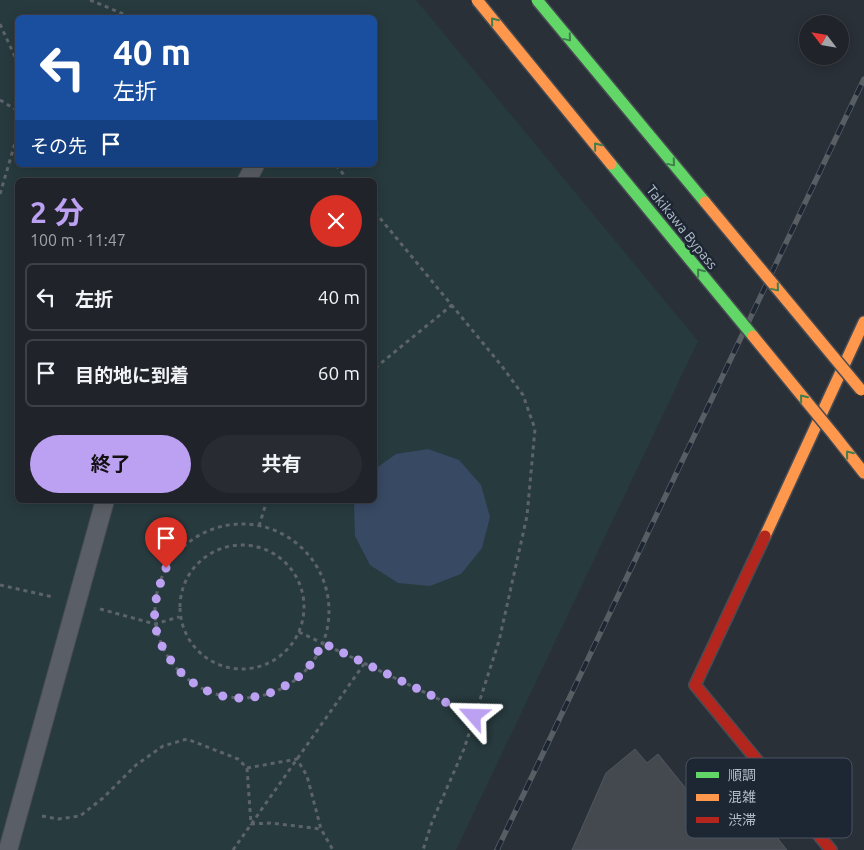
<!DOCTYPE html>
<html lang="ja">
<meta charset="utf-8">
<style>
:root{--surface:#20242a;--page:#282c32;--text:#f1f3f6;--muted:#a2a4a8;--line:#3d4147;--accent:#bca0f2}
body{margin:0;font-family:Ubuntu,"Noto Sans JP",sans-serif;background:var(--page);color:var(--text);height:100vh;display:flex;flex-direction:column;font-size:19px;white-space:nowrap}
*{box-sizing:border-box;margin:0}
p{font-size:16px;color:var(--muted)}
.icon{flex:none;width:28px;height:28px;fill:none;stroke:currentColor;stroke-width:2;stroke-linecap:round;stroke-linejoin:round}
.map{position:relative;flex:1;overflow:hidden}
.sheet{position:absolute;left:15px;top:178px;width:362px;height:325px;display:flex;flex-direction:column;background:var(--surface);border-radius:8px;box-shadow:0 2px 12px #0003,0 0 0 1px var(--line)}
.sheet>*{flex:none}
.hud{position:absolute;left:15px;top:15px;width:362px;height:152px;border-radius:8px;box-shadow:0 2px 12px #0003,0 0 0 1px var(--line);background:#1a4fa0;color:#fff;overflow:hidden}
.needle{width:32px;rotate:301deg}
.controls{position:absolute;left:799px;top:15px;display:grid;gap:10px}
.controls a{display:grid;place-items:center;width:50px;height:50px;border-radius:50%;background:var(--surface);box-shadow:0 2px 12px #0003,0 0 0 1px var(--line);font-size:25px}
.pin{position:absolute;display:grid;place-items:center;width:42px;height:42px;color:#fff;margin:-51px -21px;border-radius:50% 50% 50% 0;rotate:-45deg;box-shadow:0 0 5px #0007}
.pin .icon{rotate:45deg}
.me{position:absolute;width:55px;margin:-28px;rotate:295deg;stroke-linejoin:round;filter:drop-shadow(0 0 4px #0008)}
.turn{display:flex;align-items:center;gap:18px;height:105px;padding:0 15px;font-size:22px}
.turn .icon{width:65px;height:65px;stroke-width:2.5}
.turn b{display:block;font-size:35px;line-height:42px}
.then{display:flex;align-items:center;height:48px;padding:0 15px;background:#0003;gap:10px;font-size:19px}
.round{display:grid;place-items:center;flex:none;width:52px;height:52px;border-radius:26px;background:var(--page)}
.summary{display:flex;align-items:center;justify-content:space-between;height:85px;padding:0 15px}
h1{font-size:30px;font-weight:700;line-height:38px;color:var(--accent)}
.action{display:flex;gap:10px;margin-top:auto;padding:10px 15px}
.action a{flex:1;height:58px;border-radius:30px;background:var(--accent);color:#111;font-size:20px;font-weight:700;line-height:58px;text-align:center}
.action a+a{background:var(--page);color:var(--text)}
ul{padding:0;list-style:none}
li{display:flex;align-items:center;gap:15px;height:68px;margin:0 10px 8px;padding:0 5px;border:2px solid var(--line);border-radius:8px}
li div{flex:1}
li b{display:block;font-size:19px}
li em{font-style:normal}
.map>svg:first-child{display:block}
.green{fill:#273a3e;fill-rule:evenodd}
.water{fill:#384963}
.building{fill:#444950;stroke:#52575f}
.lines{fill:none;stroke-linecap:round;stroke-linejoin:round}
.lane-casing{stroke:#484c53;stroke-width:20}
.slow-casing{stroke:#484c53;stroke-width:14}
.jam-casing{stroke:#484c53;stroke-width:14}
.path{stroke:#5d636a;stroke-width:3;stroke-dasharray:4 4;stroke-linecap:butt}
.lane{stroke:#5a5e66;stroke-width:18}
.slow{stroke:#ff974d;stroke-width:11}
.jam{stroke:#b3261e;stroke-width:11}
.rail-casing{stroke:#595d64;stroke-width:5.5}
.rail{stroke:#1d2633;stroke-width:4;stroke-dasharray:11;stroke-linecap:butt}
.fast-bridge-casing{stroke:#474c53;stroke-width:14;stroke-linecap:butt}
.slow-bridge-casing{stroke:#474c53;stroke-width:14;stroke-linecap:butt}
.fast-bridge{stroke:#63d668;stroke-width:11}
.slow-bridge{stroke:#ff974d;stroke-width:11}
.oneway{stroke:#407e4e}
.route{stroke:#bca0f2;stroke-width:9;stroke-dasharray:0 16.2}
.labels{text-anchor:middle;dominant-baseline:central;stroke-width:5;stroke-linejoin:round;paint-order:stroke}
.street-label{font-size:14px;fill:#b4bcc9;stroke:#1d2633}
.key{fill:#1d2633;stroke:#4a5360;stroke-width:1}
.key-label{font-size:14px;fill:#b4bcc9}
</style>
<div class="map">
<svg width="864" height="850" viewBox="0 0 864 850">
<rect width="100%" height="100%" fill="#2a3038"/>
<path class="green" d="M0,0H416L698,341L456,850H0ZM18,18H375V165H18ZM18,180H375V500H18Z"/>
<path class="water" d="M428,449L459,460L481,485L490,517L482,548L461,574L430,586L398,583L370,565L355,536L354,503L355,500H375V469L396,454Z"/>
<path class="building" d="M635,749L647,763L658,754L692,796L723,771L787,850H572L606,773Z"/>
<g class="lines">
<defs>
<path id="lane" d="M247,180L255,165
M8,850L105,500"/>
<path id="slow" d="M834,435L864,473
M765,536L864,322"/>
<path id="jam" d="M765,536L695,685L831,850"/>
</defs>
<use href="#lane" class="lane-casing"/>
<use href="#slow" class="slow-casing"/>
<use href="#jam" class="jam-casing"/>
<path class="path" d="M90,0L133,18
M0,24L16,59L18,75
M0,100L18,111
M336,165L348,180
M0,194L18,133
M375,212L501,365L523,395L535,429L527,516L499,641L464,749L432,822L423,850
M375,368L452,305
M155 611a87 87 0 1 1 174 0a87 87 0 1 1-174 0Z
M259,526L267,500
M180 607a62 62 0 1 1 124 0a62 62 0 1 1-124 0Z
M0,585L53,597
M100,609L155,624L179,617
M299,632L474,716
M247,768L297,759L307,776L321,829L333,850
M42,816L58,819L80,816L103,798L136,765L163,746L187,739L238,759L247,768L251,824L271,823L321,829
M233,850L364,664"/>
<use href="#lane" class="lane"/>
<use href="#slow" class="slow"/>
<use href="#jam" class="jam"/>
<defs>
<path id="rail" d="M497,850L864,79"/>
</defs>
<use href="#rail" class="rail-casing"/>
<use href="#rail" class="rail"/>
<defs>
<path id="fast-bridge" d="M537,0L705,202
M611,164L753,336"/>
<path id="slow-bridge" d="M477,0L611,164
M705,202L861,390
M753,336L834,435"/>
</defs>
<use href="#fast-bridge" class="fast-bridge-casing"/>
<use href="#slow-bridge" class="slow-bridge-casing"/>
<use href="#fast-bridge" class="fast-bridge"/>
<use href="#slow-bridge" class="slow-bridge"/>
</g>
<defs><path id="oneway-chevron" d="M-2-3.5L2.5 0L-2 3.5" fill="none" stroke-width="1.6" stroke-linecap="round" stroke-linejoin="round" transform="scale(1.25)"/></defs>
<g class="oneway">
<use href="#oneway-chevron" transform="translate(494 21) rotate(-129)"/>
<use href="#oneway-chevron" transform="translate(568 38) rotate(50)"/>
<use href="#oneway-chevron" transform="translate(597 146) rotate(-129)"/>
<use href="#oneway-chevron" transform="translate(672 163) rotate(50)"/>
<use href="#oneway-chevron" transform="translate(700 272) rotate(-129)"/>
<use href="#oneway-chevron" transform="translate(776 288) rotate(50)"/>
<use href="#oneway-chevron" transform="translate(803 398) rotate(-129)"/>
<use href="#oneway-chevron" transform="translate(849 454) rotate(-129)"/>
</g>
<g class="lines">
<path class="route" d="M166,568C159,586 153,603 155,623C157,640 166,655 176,667C211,708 266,707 304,672C312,665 317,652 323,643L474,716"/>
</g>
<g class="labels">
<g class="street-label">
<text transform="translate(682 227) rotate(51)">Takikawa Bypass</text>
</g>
</g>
<rect x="686" y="758" width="166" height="80" rx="8" class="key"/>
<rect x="696" y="772" width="23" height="6" fill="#63d668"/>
<rect x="696" y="794" width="23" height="7" fill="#ff974d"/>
<rect x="696" y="817" width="23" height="6" fill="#b3261e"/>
<g class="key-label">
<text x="728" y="780">順調</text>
<text x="728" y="802">混雑</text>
<text x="728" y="825">渋滞</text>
</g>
</svg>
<div class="controls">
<a><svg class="needle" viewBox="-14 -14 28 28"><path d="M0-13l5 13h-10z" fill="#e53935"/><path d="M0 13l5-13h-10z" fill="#a2a4a8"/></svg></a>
</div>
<div class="pin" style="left:166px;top:568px;background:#d93025"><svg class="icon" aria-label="arrive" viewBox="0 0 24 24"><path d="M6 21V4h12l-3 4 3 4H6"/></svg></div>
<svg class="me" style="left:474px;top:716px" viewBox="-20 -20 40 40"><path d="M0-17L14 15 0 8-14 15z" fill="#bca0f2" stroke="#fff" stroke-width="4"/></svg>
<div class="hud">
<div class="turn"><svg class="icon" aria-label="left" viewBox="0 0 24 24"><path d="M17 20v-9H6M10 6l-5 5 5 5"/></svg><div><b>40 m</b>左折</div></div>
<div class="then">その先<svg class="icon" aria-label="arrive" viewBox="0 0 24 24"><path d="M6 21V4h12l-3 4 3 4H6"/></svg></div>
</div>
<section class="sheet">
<div class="summary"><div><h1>2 分</h1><p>100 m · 11:47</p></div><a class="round" style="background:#d93025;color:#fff"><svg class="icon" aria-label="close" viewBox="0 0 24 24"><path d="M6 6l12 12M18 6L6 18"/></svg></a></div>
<ul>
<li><svg class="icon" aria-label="left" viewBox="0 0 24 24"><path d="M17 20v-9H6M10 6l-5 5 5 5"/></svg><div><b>左折</b></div><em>40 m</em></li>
<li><svg class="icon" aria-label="arrive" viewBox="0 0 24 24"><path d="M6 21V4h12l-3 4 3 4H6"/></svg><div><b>目的地に到着</b></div><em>60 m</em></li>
</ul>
<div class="action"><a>終了</a><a>共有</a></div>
</section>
</div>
